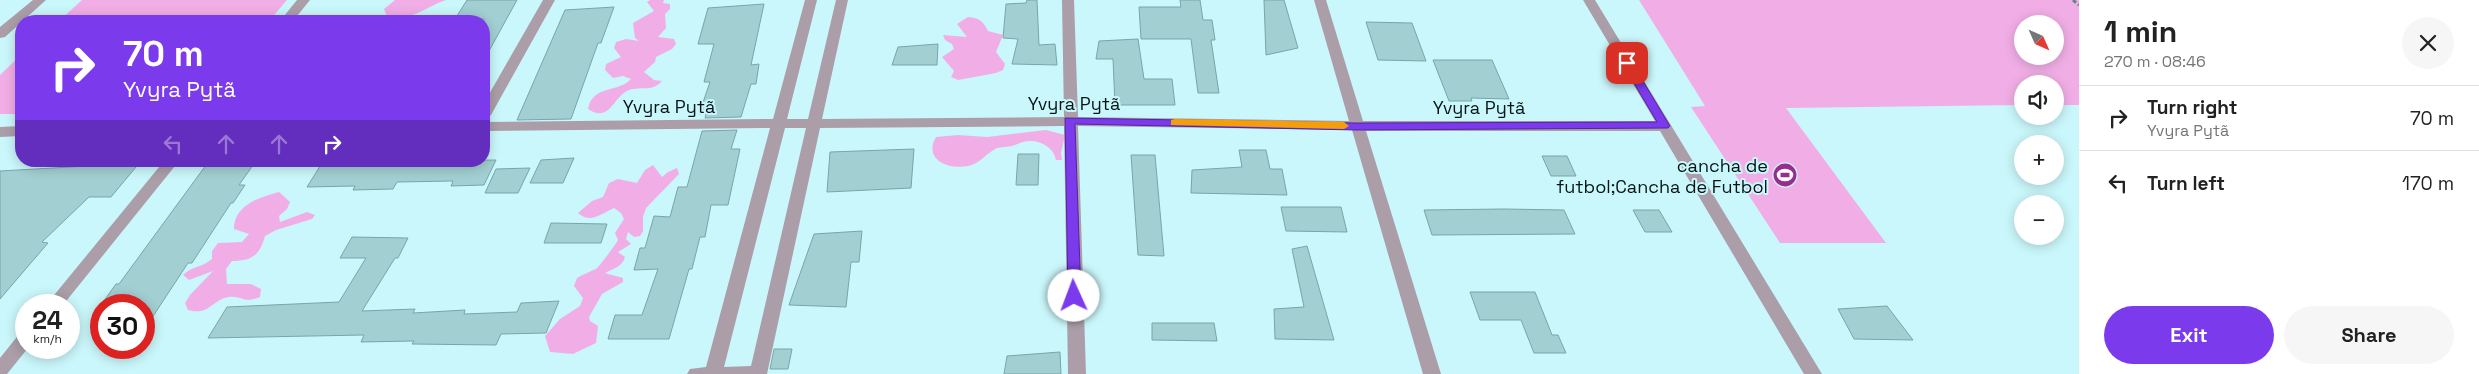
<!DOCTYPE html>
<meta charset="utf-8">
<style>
:root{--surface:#fff;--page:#f6f6f6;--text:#222;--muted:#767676;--line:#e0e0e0;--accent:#7c3aed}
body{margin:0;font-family:"Space Grotesk",sans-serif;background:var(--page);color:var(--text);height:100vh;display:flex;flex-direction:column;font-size:19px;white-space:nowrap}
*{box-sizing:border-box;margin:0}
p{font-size:16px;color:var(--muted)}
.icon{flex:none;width:28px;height:28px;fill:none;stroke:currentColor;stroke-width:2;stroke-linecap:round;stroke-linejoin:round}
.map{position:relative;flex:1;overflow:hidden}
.drawer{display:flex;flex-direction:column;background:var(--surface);width:400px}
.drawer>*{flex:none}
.banner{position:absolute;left:15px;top:15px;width:475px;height:152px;border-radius:20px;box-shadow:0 2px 12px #0003;background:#7c3aed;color:#fff;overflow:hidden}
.needle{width:32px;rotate:135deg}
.buttons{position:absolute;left:2014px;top:15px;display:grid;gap:10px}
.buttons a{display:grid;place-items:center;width:50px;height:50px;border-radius:50%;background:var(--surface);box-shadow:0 2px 12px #0003;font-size:25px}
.speed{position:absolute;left:15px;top:294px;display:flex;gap:10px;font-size:25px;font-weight:700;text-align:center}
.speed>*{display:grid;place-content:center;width:65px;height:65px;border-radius:50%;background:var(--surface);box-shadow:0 2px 12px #0003;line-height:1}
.speed small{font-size:12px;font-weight:400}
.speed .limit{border:8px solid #d22;background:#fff;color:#111}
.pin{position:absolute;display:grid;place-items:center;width:42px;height:42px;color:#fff;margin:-21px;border-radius:10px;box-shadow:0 2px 8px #0006}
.me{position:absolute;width:55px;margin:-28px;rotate:358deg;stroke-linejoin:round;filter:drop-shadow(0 0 4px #0008)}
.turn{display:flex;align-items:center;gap:18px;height:105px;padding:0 25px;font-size:22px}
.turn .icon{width:65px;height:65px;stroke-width:2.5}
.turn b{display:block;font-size:35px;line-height:42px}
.lanes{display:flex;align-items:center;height:48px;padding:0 25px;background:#0003;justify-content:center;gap:25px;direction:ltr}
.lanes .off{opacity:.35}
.round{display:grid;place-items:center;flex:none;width:52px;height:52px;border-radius:26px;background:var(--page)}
.summary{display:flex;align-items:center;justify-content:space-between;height:85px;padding:0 25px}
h1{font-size:30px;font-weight:800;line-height:38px}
.cta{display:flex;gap:10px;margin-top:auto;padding:10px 25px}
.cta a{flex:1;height:58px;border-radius:30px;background:var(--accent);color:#fff;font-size:20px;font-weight:800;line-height:58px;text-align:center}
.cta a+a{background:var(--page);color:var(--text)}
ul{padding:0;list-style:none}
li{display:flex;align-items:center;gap:15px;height:65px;padding:0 25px;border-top:1px solid var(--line)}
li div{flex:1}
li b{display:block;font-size:19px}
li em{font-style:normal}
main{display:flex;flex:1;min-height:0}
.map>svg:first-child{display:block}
.green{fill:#f1aee6;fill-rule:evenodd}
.building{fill:#a2cfd2;stroke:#7aa5a8}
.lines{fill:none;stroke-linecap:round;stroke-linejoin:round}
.path{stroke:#668487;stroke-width:3;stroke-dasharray:4 2.5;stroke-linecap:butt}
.minor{fill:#ab9ea8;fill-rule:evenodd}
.route{fill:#7c3aed;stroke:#51269a}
.slow{fill:#f59e0b}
.labels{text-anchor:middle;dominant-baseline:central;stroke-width:4;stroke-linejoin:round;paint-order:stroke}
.street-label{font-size:18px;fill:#051517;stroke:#caf7fb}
.poi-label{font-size:18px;fill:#051517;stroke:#caf7fb;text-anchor:end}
</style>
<main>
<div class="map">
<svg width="2079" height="374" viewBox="0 0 2079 374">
<rect width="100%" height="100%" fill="#caf7fb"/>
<path class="green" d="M82,0H287L269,21H59Z
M395,0H446C421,9 417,19 387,17L384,9Z
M650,0H664L663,3L670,4V9L665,14L666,28L658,37L674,39L676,44L672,49L656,57L655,62L644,72L654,80L662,81C653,92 641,86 629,90C614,95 610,124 588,109C593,84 619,93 631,79L623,76L613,78L605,70L606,64L621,57L614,48L616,42L626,39L639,41L635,38L633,23L654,11L647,2Z
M1639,0H2079V105H2055V84H2022V105L1786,108L1886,243H1780L1691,107L1705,106ZM2022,24H2055V56H2022Z
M968,17C980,18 983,21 988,31L1003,35L996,52L1005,64L1003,70L996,73L958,80L951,77L954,71L942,57L954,49L952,44L945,40L943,35L967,37L957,24Z
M21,55V114H0V75Z
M1046,130L1065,135L1061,153L1062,160H1056C1054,146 1036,138 1023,142C1019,143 1016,145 1012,146C1008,147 1001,147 997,148C986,153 980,164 968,166C948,170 923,159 936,137L958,135L987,137Z
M653,165L662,177L668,172L677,168L679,174L646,208L643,217V231L640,236L634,237L628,232L626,239L631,244L618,252L625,257C623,266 613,269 605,273L623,278V282L602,294L589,317L590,321L598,326L596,343L573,354L550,352L545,336L560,319L580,306L583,298L574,286L577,278C584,274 589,272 596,269C599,267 616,244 618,240L615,233L624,219L621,213L614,208C601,214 590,224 578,213L592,201L603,197L609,183L618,179L637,183L645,170Z
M279,192L290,202L287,209L279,216L280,222L307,212L315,215L312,219L276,230L265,236C260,255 252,261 232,261L226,269L227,284H251L261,289L260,297C242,304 242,295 229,297C211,300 210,316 188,310L185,303L190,295L213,271L189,280L183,275C194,265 201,268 212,259V251L218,243L242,242L249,234L234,229C234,205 260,197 279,192Z"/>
<path class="building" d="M467,0H517L484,60V19H455Z
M1027,0H1037L1039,45L1055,44L1057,65L1012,64L1018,39L1003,38L1006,4L1026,3Z
M1180,0H1200L1203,20H1212L1215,40H1211L1219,93H1198L1191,39H1141L1139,7H1181Z
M1264,0H1284L1298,48L1266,55Z
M764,4L751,65L759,64L756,84H751L741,117L705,118L706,114H699L710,82H704L714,44H698L708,8Z
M614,7L601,43H598L571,119L517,120L565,10Z
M1366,22L1412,23L1426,61L1378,60Z
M1138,39L1144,79H1172L1175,105H1115L1113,59H1096L1099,41Z
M938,44L937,65H892L898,47Z
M1433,60H1492L1509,99L1471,98L1472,101H1449Z
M737,130L731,149H740L728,205H711L705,237H700L692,269H689L669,339H608L615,315H642L658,269L634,270L640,248H645L654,216L670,217L678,187H687L702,131Z
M914,149L911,188L827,192L830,152Z
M1239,150H1266L1270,169H1282L1287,195L1191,193L1192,170L1242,167Z
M1018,154H1039L1038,185H1016Z
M1131,155H1155L1164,256L1138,255Z
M1542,156H1567L1576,176H1551Z
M574,158L563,183H530L541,160Z
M496,160L484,185L451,186L453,181L397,182L393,189L353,190L355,186L307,187L322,163L356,161L353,166L422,163L423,161Z
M92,161H141L111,197H89L42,242L48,243L0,299V171L88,166Z
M209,161H256L239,185H245L233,203H231L192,263H188L144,330V305H101L116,284H119Z
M530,168L518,193H485L496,169Z
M1281,207H1341L1347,232L1286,231Z
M1504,209L1564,210L1575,234L1432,235L1424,210Z
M1633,210H1659L1672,232H1645Z
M551,223L607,224L601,243H544Z
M862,231L859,262H851L846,307L789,305L814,234Z
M352,237L408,238L398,258H395L362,311L415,309L413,313L465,310L464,314L517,312L521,303L559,301L546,333L501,334L496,345L412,344L414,341L361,342L364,335L208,338L227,307L339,302L366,258H340Z
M1307,246L1334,340L1275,339L1274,309L1304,307L1292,249Z
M1470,292H1535L1552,335H1558L1566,353H1534L1521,320H1480Z
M1887,306L1913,340L1854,339L1838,309Z
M1152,323H1214L1217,341L1152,340Z
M774,349H792L788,369H770Z
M1060,352L1061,374H1004L1007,356Z"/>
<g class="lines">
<path class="path" d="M2073,0L2079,5"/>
<path class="minor" d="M33,0H46L5,37L0,38V27Z
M297,0H310L293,21H280Z
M543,0H555L491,115L484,119V103Z
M805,0H817L787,119H808L836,0H848L822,119L1064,117L1062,0H1074L1078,117L1349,121L1314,0H1326L1363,121H1655L1583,0H1595L1822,374H1804L1660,131H1366L1441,374H1423L1352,130L1078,126L1086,374H1068L1064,126L820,128L767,374H687L690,369L706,367L770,128L484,131V122L773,119ZM785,128H806L751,366L724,367Z
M21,126V136L0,137V127Z
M164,161H179L63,305H46Z
M26,331V348H28L7,374H0V358L20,333Z"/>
</g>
<path class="route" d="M1627,60L1632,63L1670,126L1668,128L1357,130L1075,124L1081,296L1074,301L1068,296L1065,118L1357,123L1657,122L1622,63Z"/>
<path class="slow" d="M1175,119L1344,122L1349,126L1344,129L1171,125V120Z"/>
<defs>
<symbol id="stadium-disc" viewBox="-11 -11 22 22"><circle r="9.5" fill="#992d8e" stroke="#caf7fb"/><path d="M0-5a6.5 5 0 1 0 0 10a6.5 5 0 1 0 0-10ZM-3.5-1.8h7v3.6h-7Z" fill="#fff"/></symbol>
</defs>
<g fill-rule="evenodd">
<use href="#stadium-disc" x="1771" y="161" width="28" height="28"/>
</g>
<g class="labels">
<g class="street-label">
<text x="1074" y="103">Yvyra Pytã</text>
<text x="669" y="106">Yvyra Pytã</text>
<text x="1479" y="107">Yvyra Pytã</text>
</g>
<g class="poi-label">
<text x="1768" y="165">cancha de<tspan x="1768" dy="21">futbol;Cancha de Futbol</tspan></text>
</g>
</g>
</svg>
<div class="buttons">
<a><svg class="needle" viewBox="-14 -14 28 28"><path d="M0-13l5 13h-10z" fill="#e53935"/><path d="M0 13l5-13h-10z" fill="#767676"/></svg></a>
<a><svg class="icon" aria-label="sound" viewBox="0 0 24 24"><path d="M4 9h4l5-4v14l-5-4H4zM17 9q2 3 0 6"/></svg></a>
<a>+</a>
<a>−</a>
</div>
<div class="speed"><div>24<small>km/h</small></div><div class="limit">30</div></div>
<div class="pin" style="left:1627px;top:63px;background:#d93025"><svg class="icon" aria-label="arrive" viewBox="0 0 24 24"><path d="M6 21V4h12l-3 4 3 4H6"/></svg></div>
<svg class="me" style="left:1074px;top:296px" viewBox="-20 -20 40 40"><circle r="19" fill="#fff"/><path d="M0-13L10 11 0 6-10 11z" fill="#7c3aed"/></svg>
<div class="banner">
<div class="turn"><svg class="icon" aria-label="right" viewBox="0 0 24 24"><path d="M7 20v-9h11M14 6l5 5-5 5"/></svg><div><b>70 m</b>Yvyra Pytã</div></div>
<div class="lanes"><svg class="icon off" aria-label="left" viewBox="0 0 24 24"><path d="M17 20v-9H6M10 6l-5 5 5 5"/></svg><svg class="icon off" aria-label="ahead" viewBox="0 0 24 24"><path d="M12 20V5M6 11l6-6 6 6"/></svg><svg class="icon off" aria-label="ahead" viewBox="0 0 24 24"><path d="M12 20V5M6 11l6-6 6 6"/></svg><svg class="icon" aria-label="right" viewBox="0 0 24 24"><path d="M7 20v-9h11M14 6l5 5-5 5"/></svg></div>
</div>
</div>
<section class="drawer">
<div class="summary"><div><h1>1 min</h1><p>270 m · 08:46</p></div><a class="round"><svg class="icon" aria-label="close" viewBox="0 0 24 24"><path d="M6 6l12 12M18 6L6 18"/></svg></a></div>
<ul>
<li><svg class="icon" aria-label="right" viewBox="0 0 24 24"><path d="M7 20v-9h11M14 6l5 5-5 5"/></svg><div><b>Turn right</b><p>Yvyra Pytã</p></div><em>70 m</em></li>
<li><svg class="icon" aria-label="left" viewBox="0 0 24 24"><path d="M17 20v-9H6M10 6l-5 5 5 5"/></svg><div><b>Turn left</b></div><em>170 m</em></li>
</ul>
<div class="cta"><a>Exit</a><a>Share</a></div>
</section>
</main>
